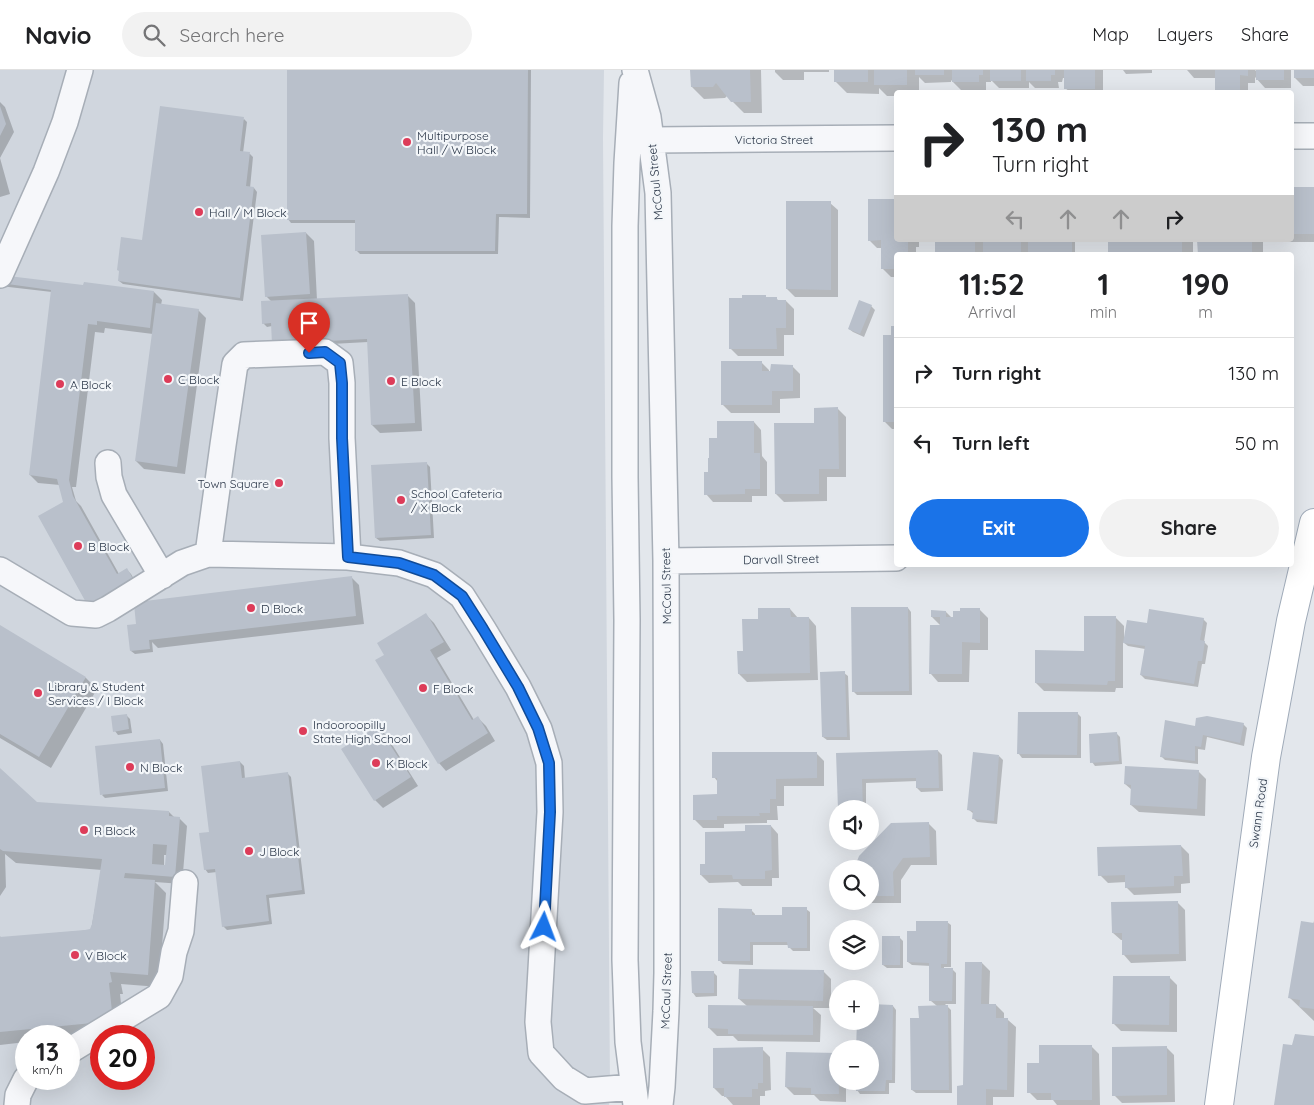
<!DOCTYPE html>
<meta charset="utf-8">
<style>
:root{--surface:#fff;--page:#f2f2f2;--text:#202124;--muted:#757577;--line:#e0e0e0;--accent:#1a73e8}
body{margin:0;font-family:Quicksand,sans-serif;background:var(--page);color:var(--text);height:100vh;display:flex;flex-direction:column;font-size:19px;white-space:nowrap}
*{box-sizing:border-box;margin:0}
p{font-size:16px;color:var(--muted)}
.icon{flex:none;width:28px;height:28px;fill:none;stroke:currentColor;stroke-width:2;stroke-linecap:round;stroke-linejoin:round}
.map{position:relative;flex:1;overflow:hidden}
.drawer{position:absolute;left:894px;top:182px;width:400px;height:315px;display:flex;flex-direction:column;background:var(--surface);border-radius:5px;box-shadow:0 5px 20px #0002}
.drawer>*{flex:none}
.top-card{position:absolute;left:894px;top:20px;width:400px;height:152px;border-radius:5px;box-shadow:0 5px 20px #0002;background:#fff;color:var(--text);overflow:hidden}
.controls{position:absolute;left:829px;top:730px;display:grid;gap:10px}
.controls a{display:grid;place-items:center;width:50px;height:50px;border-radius:50%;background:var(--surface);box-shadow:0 5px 20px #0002;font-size:25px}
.speed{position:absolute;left:15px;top:955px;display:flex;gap:10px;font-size:25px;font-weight:700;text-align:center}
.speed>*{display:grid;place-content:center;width:65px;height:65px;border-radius:50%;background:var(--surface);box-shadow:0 5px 20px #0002;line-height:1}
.speed small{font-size:12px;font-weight:400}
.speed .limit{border:8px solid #d22;background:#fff;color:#111}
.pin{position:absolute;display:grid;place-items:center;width:42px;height:42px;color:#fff;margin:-51px -21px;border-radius:50% 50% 50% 0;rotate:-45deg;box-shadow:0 0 5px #0007}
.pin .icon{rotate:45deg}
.me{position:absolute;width:55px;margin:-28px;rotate:3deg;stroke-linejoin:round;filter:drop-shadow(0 0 4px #0008)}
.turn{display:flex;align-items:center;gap:18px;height:105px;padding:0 15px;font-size:22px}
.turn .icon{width:65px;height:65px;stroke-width:2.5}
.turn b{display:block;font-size:35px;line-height:42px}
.lanes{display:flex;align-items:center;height:48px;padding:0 15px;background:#0003;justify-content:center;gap:25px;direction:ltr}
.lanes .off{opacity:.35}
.eta{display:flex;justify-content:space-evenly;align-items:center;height:85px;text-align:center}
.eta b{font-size:30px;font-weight:700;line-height:35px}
.action{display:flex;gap:10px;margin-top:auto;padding:10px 15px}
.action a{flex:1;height:58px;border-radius:30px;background:var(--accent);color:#fff;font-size:20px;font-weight:700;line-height:58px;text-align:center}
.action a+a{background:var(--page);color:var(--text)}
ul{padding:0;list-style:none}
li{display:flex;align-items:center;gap:15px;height:70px;padding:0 15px;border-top:1px solid var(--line)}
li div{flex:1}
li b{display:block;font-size:19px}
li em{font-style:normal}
header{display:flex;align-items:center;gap:30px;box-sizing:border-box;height:70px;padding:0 25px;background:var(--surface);border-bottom:1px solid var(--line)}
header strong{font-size:24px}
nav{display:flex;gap:28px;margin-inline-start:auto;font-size:18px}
.search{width:350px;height:45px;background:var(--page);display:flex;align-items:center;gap:12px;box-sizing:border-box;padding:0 18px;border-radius:28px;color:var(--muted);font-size:19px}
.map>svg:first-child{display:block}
.built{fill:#d0d6de;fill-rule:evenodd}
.shadow{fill:#0003;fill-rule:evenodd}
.building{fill:#b9c0cb;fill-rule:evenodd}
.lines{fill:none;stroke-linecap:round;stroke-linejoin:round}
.minor-casing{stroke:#a7aeb7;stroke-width:28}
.major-casing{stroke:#a0abb9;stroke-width:30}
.minor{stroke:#f6f7fa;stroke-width:25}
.major{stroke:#fff;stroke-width:28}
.route-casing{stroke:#114b97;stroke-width:12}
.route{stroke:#1a73e8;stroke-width:9}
.poi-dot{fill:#dd3c59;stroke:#f3f6f9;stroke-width:2}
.labels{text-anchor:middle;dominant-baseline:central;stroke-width:4.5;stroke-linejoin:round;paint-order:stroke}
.poi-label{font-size:12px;fill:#283446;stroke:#f3f6f9;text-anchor:start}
.street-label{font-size:12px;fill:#283446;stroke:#f3f6f9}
</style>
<header>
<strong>Navio</strong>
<div class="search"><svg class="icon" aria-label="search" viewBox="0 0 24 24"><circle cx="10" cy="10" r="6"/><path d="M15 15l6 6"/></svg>Search here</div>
<nav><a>Map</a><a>Layers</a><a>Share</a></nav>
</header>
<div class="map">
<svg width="1314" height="1035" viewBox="0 0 1314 1035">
<rect width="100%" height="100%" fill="#e3e7ec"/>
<path class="built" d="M0,0H604L603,68L610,1019L609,1035H0ZM26,966H69V1009H26ZM101,966H144V1009H101Z"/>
<path class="shadow" d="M288,0H531L530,148L499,147L498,184H360L356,180L357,153H291L288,149Z
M691,0H761L762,43H744L727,26L725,28L704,29L692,17Z
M775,0H829V2H804V10H783L775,2Z
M835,0H1103V22H1070L1065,18V8H1063L1062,12H1058L1059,18H1035L1029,12V18H999L991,10V12H986V20H961L951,10V12L925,13L919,7V22H896V26H887L879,18V24L847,23L835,11Z
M1123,0H1152V3L1126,4Z
M1187,0H1255L1257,2V0H1291V18H1265L1255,7V13H1248V22H1218L1217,21L1216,8H1194Z
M1295,0H1314V16H1303L1295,8Z
M0,32L5,37L14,62L0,88L10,124L0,127Z
M244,49L247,52L243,83L250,84L253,87L250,118H254L257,122L243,231L123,214L119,211L144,171Z
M1291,118H1314V172H1286L1285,170H1291Z
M869,130H896V170H919V177H916V185H896V207H891L883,199V178H877L869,170Z
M830,133L838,140V227H795L787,219Z
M306,163L314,171L317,230L407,225L415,233L422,361L380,363L372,355L368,272L277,277L272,256L267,257L263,253L272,232L266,226Z
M937,170H1075V185H937Z
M1109,170H1193V185H1109Z
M1199,170H1263V185H1199Z
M0,206L84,216L154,222L162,230L161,235L198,240L206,248L185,404L144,399L136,391L153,264L105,258L104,263L95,262L76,417H72L76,431L81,436L119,504L127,500L131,504L147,532L351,507L359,515L364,554L158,578L152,572L153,582L135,584L131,581L137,555L135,533L65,432L60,415L38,413L30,405L52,222L0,216Z
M767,228H776L779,231H786L794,239V265H784V286H738L730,278Z
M871,236L875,240L864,267L853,262L849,259Z
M892,257H896V359H892L884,351Z
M761,292L769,300V306L792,296L800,304V328L780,329V343H731L723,335Z
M838,339L846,347V407H827V431L784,432L776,424L815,354Z
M754,352L761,360L762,386L767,392V426H752V432H713L706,424L709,403L718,369Z
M1291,380L1293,382V414H1291Z
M426,393L430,397L434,468L380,471L376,468Z
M908,538L911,542L912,625H857L853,621Z
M790,539L798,548H809L816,556L818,610L747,612L739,604L744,582L759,550Z
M980,540L988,548V580H970L969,612H938L931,604L942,557L932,547L946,542L954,550Z
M426,545L434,553L451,580L437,588L474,650L478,648L486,656L495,671L446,701L439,693L386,585Z
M1116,548L1124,556V568H1125L1148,555L1203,549L1207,553L1204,572L1208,576L1205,594H1202L1198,617L1145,609L1141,605L1145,579L1128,576L1123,572V618H1116L1115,622L1044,621L1036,613L1085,582Z
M0,557L86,608L97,619L51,698L0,668Z
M844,603L848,606L850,670H827L823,667Z
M1077,643L1081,647V688H1022L1019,684Z
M126,645L130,649L132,663L118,665L115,661Z
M1243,654L1247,658L1244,676L1207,667L1205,680L1198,679V694L1165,690L1161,686L1197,657Z
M378,657L386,665L418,716L383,738L375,730Z
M1116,663L1120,667L1122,694L1095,696L1092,692Z
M160,670L163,674L168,721L105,728L102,725Z
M938,681L942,685L943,721L921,722L917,718V711L866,713V739H839L838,684Z
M816,683L824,691V716H784V736H777L778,750H767V753L724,754V758H703L695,750L719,725L718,712L714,707Z
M999,686L1003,690L997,754L977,752L973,748L974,744L969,740Z
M240,692L244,696L245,709L287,703L291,707L305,824L269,828L272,854L227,860L223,856L217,802L208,803L205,799L211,763Z
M0,700L37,733L169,742L174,747L179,748L187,756L182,814L155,812L166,823L159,917L121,914L123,924H120L124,962L69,968V966H26V972L0,975V866L1,868L91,860L102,800L16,793L5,784L6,817L0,826ZM164,785H167L166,796H164Z
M1198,701L1206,709L1205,746L1139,742L1131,735L1132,720L1125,714Z
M928,753L936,761L937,795H911L901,810V833H853L850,831H870V799Z
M771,756L778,764L779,808H772V816H742L738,812L709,813L701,805L707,795L747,763Z
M1181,776L1189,784L1190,813L1181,814V823L1134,825L1126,817V812L1108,813L1100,805Z
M1177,832L1185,840L1186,891L1131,893L1124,885L1123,870H1121L1113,863Z
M806,839L810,842V881H793L789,877V875H753V895L723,894L720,891L751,840L755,844V847H784Z
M1314,851V951L1290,928Z
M947,852L951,855V897H944V899H952L956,903V934H945L951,940L952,1023H916L912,1020L920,949L937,936L931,931V896L912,895L908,892L918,862Z
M899,867L903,871V898H887L883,895Z
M982,893L990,901L989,935H996L1004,943V949L1008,950L1016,957L1014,1027H993V1035H958L964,1017Z
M823,901L831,909V938H813L821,945L820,972L738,971L733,966H717L709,958L747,936L739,929Z
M713,902L717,906V926L696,927L693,923Z
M1169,907L1177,915V962L1121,961L1113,953Z
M893,936L896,940L895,1013H889V1024H860L857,1020L870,1011V939Z
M1091,976L1099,984L1100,1035H1057L1053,1030H1037L1029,1022L1040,994Z
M1166,977L1174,985L1175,1032L1122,1033L1114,1025Z
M762,979L770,987L771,1020L765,1021V1026H760V1035H733L725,1026H722L714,1018Z
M838,1011H846V1032L820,1031L814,1025H794L786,1017Z"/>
<path class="building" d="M287,0H528L527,144H496L495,181H355V150H287Z
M690,0H750L751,32H731L716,13L713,17H691Z
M834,0H868V12H834Z
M874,0H907V15H874Z
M915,0H944V5H915Z
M952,0H983V5H979V12H952Z
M990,0H1021V11H990Z
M1026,0H1055V5H1051V11H1026Z
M1064,0H1095V19H1064Z
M1215,0H1248V6L1240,5V21L1215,22Z
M1256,0H1284V10H1256Z
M1294,0H1314V8H1294Z
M0,36L6,54L0,66Z
M160,36L244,47L240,81L250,82L246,116L254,117L240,228L118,211L119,201L117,200L121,167L142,170Z
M1291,117H1314V164H1291Z
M868,129H896V170H908V185H896V199H881V170L868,171Z
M786,131H831V220L786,219Z
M306,162L310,224L265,227L261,165Z
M935,170H975V185H935Z
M983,170H1021V185H983Z
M1028,170H1072V185H1028Z
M1108,170H1182V185H1108Z
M1197,170H1252V185H1198Z
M0,205L83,215L84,212L154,221L150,258L97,251V255L88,254L69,410L73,426L117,504L127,498L145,531L352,506L356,546L149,570L150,579L130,581L127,555L136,554L134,534L88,536L38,446L63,432L57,409L29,405L51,220L0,213Z
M408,224L415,353L371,355L367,269L272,274L271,253L262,254L261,231Z
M742,225H766V227H777V230H786V258H776L777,279H729V228H742Z
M859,230L872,235L860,264L848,259Z
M156,233L199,239L177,397L135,391Z
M891,256H896V352H883V265H891Z
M721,291H762V301H770L771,294L793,295V321H772V335H721Z
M838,337L839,399H819V424H775L774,353H814V338Z
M717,351H754V383H760V419H745V424L704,425V402H708V388H709V368H717Z
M427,392L431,465L375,468L371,395Z
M851,537H908L909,621L852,622Z
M758,538H790L791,547H809L810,603L738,604L737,581H743L742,549H758Z
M960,538H980V573L962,572V604H929L930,555H940V547H931V540L946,541V547H953V541H960Z
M1149,539L1204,548L1200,570L1205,571L1202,591H1198L1194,614L1140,605L1145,576L1123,573L1127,550L1147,553Z
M426,543L444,572L430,580L472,650L478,646L488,663L438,694L375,590L384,585L377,573Z
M1084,546H1116L1115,611H1108L1107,615L1035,613V580L1084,581Z
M0,555L86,607L39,687L0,664Z
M845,601L847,667H822L820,602Z
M1018,642H1078L1077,685L1017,684Z
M127,644L129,659L113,662L111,646Z
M1207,646L1244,653L1240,673L1203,665L1201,677L1195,676V691L1160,687L1165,650L1195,656L1196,648Z
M378,656L411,707L374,731L341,679Z
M1117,662L1119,691L1090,693L1089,664Z
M160,669L165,718L100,725L95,676Z
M938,680L939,718H916V708L862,709L863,739H838L836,683Z
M712,682H817V708L776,709V729H770V743H759L760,746H717V750H693V725L717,724V708H712Z
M973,682L999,685L994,751L972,749L973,741L967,740Z
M240,691L242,708L288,702L302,820L266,825L269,851L222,857L215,799L204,800L199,763L209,762L201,696Z
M1125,696L1199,700L1197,739L1130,735L1131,715L1124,714Z
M0,698L37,732L169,741V746L180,747L175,807L125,803L124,808L155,810L148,905L110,902L112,912L109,913L113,951L0,962V867L85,860L90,859L92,854L102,789L3,781L0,779ZM153,774L167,775L165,795L152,794Z
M929,752L930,787L903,788L893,802L894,826H870V799H854L859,786L891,753Z
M745,755H771L772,800L765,801V809H733L732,805H700V794H705V762L745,761Z
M1181,775L1183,806H1174V816L1125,818V805L1098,806L1097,777Z
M1178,831L1179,884L1122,885V863H1112L1111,832Z
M782,837H807V878H788L787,872H750V891H718V838L752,839V845H782Z
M916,851H948L947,894H941V898H953L952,931H929V893L907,892V861H916Z
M1301,851L1314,853V939L1299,937L1300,930L1288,928Z
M882,866H900V895H882Z
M965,892H982L981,934H996V948H1008L1007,1020L986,1019V1035H957V1016L963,1015Z
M739,899L824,900L823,931L738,929Z
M691,901H714V923H692Z
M1113,906H1170L1169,955L1112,954Z
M870,934L893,935L892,1010H886L885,1021H856V1011H870V979H856L857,951H870Z
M708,935L813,936V965L728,964V959L708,958Z
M948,935L949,1020H911L910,948H919L918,936Z
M1295,964L1314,966V1035H1274L1283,974L1292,975Z
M1039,975H1092V1030H1051V1023H1027V993H1039Z
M1167,976V1025L1112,1026V977Z
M763,977V1013H758V1019H752V1027H724V1018H713V978Z
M786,982L838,983L839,1024H811V1018L785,1017Z"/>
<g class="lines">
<defs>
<path id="minor" d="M635,0L648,47L658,123L666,491L667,823V903L666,941L662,1017L660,1035
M632,13L627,93L625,156V407L627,550L625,890L628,972L636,1035
M1291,66H1314
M651,70L896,68
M0,205L46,102L65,52L80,0
M108,393L109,407L114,425L162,506
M208,484L223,375L235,294L244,285L325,282L340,293L342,313V368L348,487
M666,491L896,488
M0,500L72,543L96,545L108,539L182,493L208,484L348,487L399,493L434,505L462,526L483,559L518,617L539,659L549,693L550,742L538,952L541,983L564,1008L585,1021L633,1017
M69,981L159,926L170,906L174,882L181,861L185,813
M17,1035L18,1025L26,1009"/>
<path id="major" d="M1219,1035L1266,687L1291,551L1314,453"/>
</defs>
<use href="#minor" class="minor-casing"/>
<use href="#major" class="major-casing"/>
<use href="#minor" class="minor"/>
<use href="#major" class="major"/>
</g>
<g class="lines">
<defs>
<path id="route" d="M309,283L325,282L340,293L342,313V368L348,487L399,493L434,505L462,526L483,559L518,617L538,658L549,693L550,742L544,857"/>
</defs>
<use href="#route" class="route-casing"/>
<use href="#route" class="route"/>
</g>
<g class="poi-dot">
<circle cx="407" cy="72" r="5"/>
<circle cx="199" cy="142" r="5"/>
<circle cx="168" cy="309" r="5"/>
<circle cx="391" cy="311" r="5"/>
<circle cx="60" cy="314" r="5"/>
<circle cx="279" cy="413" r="5"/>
<circle cx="401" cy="430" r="5"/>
<circle cx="78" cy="476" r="5"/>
<circle cx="251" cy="538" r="5"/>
<circle cx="423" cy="618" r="5"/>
<circle cx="38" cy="623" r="5"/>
<circle cx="303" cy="661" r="5"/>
<circle cx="376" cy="693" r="5"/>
<circle cx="130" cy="697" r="5"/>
<circle cx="84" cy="760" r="5"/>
<circle cx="249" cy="781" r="5"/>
<circle cx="75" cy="885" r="5"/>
</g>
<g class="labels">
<g class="poi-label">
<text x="417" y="65">Multipurpose<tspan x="417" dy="14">Hall / W Block</tspan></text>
<text x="209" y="142">Hall / M Block</text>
<text x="178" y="309">C Block</text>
<text x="401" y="311">E Block</text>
<text x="70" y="314">A Block</text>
<text x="269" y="413" text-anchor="end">Town Square</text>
<text x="411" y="423">School Cafeteria<tspan x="411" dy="14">/ X Block</tspan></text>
<text x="88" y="476">B Block</text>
<text x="261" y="538">D Block</text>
<text x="48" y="616">Library &amp; Student<tspan x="48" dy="14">Services / I Block</tspan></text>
<text x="433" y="618">F Block</text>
<text x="313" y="654">Indooroopilly<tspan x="313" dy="14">State High School</tspan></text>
<text x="386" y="693">K Block</text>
<text x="140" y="697">N Block</text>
<text x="94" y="760">R Block</text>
<text x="259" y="781">J Block</text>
<text x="85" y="885">V Block</text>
</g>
<g class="street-label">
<text x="774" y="69">Victoria Street</text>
<text transform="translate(655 112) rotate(-95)">McCaul Street</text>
<text transform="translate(781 489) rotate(-1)">Darvall Street</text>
<text transform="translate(666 516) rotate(-91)">McCaul Street</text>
<text transform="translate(1258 743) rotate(-82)">Swann Road</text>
<text transform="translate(666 921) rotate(-88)">McCaul Street</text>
</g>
</g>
</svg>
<div class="controls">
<a><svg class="icon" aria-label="sound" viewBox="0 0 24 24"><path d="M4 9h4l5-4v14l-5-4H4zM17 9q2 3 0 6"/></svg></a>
<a><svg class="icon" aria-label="search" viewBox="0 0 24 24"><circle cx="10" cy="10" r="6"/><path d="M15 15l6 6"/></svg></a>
<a><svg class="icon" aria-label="layers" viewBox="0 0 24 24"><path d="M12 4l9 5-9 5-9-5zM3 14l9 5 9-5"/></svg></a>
<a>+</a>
<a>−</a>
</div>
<div class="speed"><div>13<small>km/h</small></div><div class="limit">20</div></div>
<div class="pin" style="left:309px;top:283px;background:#d93025"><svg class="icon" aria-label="arrive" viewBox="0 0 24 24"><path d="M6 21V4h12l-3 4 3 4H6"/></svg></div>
<svg class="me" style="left:544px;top:857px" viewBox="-20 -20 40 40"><path d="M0-17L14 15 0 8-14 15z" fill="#1a73e8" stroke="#fff" stroke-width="4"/></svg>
<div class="top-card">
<div class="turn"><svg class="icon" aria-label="right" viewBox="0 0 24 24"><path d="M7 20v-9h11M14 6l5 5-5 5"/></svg><div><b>130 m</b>Turn right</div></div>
<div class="lanes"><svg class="icon off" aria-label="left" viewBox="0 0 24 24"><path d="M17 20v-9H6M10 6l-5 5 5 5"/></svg><svg class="icon off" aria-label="ahead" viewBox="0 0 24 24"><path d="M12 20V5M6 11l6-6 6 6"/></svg><svg class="icon off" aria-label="ahead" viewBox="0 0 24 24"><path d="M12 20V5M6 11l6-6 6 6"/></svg><svg class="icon" aria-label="right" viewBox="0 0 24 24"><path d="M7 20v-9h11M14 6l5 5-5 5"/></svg></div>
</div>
<section class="drawer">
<div class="eta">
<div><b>11:52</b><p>Arrival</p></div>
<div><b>1</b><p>min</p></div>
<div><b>190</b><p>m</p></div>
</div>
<ul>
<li><svg class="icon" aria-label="right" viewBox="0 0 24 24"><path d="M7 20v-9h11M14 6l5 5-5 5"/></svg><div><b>Turn right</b></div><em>130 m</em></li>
<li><svg class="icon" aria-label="left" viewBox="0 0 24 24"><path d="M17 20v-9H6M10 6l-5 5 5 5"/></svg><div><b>Turn left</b></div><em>50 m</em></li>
</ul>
<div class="action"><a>Exit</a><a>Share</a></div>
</section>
</div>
